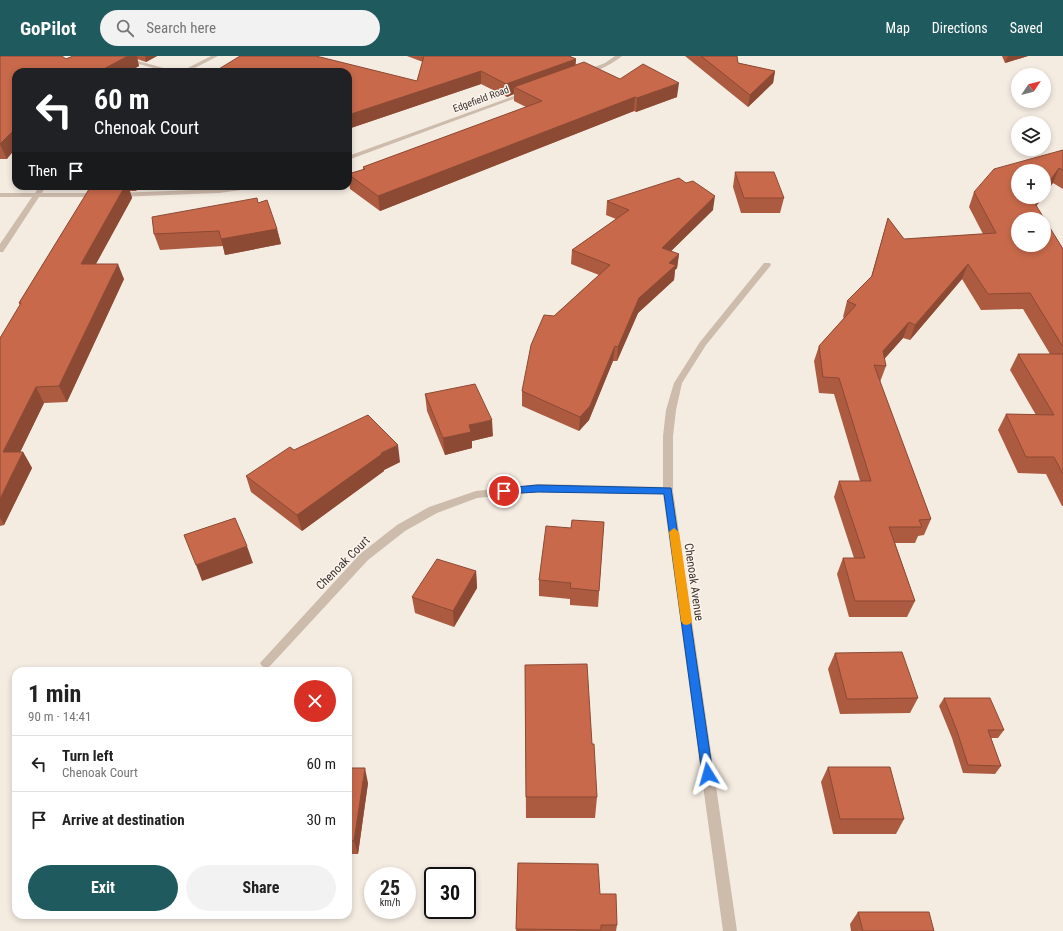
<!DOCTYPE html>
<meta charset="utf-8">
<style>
:root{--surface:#fff;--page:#f2f2f2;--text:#222;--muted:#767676;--line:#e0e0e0;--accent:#1f5a5e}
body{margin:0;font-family:"Roboto Condensed",sans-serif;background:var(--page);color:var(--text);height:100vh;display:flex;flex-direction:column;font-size:15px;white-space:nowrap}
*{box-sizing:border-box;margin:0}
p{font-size:13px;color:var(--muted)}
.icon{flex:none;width:22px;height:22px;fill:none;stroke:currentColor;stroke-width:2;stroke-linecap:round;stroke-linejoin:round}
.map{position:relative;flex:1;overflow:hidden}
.side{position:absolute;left:12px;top:611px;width:340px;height:252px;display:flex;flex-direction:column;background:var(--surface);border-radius:12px;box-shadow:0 2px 6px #0003}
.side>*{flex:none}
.hud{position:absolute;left:12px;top:12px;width:340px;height:122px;border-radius:12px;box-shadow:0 2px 6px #0003;background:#202124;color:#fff;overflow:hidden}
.needle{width:26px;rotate:55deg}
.tools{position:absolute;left:1011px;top:12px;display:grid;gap:8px}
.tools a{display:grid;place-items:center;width:40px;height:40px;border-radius:50%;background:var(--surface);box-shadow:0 2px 6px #0003;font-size:20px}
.speed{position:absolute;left:364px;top:811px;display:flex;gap:8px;font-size:20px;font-weight:700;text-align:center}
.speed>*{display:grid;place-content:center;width:52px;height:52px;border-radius:50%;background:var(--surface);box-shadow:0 2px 6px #0003;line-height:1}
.speed small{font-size:10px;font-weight:400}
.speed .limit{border:2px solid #111;border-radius:6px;background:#fff;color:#111}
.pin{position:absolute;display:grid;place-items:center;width:34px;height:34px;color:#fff;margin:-17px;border:2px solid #fff;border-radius:50%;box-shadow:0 1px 4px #0007}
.me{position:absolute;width:44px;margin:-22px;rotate:352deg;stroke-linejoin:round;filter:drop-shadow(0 0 3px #0008)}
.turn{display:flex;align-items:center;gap:14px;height:84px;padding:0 16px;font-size:18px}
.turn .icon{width:52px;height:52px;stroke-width:2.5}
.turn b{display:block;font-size:28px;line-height:34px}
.then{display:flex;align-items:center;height:38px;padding:0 16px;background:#0003;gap:8px;font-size:15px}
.round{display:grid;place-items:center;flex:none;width:42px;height:42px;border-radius:21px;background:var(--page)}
.headline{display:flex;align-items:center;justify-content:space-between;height:68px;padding:0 16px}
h1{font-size:24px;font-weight:700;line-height:30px}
.cta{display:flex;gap:8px;margin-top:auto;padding:8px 16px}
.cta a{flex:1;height:46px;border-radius:24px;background:var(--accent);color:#fff;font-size:16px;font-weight:700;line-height:46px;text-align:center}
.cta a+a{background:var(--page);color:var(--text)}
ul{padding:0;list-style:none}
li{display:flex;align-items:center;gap:12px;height:56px;padding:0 16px;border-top:1px solid var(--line)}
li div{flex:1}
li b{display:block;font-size:15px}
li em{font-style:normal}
header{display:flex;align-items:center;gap:24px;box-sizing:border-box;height:56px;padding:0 20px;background:var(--accent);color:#fff}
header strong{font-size:19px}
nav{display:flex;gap:22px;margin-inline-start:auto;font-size:14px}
.search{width:280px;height:36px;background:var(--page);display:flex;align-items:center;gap:10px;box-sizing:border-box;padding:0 14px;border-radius:22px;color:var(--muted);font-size:15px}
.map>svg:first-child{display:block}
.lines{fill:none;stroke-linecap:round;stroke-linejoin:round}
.minor{fill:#cdbbac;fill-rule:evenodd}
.wall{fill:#ac5a40}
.shaded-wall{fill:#8c4a34}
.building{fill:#c8694b;stroke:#8c4a34;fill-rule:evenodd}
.route{fill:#1a73e8;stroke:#114b97}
.slow{fill:#f59e0b}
.labels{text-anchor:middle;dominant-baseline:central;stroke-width:3;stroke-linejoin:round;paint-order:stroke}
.far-street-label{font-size:10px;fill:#3b302b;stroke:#fbf5ee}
.street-label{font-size:12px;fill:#3b302b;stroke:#fbf5ee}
</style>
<header>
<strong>GoPilot</strong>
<div class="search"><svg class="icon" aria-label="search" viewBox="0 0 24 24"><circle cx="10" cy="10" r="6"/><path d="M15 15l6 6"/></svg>Search here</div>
<nav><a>Map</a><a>Directions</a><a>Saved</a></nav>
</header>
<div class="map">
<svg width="1063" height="875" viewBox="0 0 1063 875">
<rect width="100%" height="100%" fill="#f4ebe1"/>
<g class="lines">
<path class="minor" d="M110,0H120L178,16H168Z
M211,0H218L187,16H180Z
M615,0H622C615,6 590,21 582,16L605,7Z
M525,36L530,37L348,104V100Z
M40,130H46L42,137H98L101,139L98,141H39L3,196H0V188L32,141H0V137H35Z
M241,130H259L256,132L219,137L118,141L115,139L118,137L219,133Z
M764,207H770L771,209L706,289L682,327L676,354L673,380V435L737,875H723L663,438L538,436L477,442L437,457L405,475L368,504L270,610L266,612L262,610L260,607L360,498L397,469L429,451L476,435L538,428L663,431V380L666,354L674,327L700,286Z"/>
</g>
<path class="wall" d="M0,0L66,3L73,0H157L146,6L137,3L139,10L128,16H16L7,103H0Z
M407,0H569L576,3L575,9L677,41L636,56L634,55L380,155L350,133L348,118L363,114V111L526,51L514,45V38L507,41L481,28L348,73V16L417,25L423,6Z
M685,0H737L738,7L775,15L773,27L748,51Z
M1002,0H1028L1005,7Z
M1063,94V133L1053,127L1018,141H1043L1036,150L1063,193V450H1062L1046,418L1018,417L998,374L1006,358L1036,359L1010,314L1018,298H1050L1023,253L981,254L962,223L910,284L903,282L884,303L886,310L880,326L931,463L924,479L918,480L915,487H895L915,545L907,561H849L837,518L843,502H854L834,441L839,425H860L834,338L819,337L814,305L819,290L844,262L843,261L847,245L871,221L888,162L904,183L983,178L969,151L974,136Z
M735,116L784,142L780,157H741L733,131Z
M91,130H139L136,135H130L132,142L96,208L124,223L67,346L44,347L20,396H23L32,412L4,469L0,470V282L20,249L19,247Z
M607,145L713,154L671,195L679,198L677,212L675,214L674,224L638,257L617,305H613L589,364L579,375L522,350V335L554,260L599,219L571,208L572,194L616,163L606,159Z
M258,147L277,173L281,188L225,199L223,190L160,194L154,178Z
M425,338L493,380L472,385V392L445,399L427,355Z
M294,394L400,406L384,414V415L302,475L251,436L246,420Z
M604,466L598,551L570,549V543L539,540V524L571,472Z
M476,515L477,532L454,571L415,557L412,541Z
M835,597L918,642L910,657L840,658L828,613Z
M525,609L592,688L597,741L595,762H526Z
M944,642L1004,674L998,682H991L1001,710L995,718L963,717L952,682L939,650Z
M828,711L904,763L896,778H833L821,726Z
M348,712L368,727L358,798H348Z
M518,807L600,838L617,869L616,875H516Z
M858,856L934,875H851L850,868Z"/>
<path class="shaded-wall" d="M128,0H137L139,10L128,16H98Z
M145,0H157L146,6Z
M1008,0H1028L1005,7Z
M576,3L575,16L514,31V38L507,41L506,28Z
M481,15V28L348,73V59Z
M775,15L773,27L748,51L750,39Z
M679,27L677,41L636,56L637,42Z
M635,41L634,55L380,155L378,140Z
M16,72V92L7,103L0,88Z
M1059,112L1053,127L1044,139V133Z
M125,130H128L132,142L87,224L81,208Z
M134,130H139L136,135Z
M715,140L713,154L660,206L662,192Z
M1038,141H1043L1028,161L1034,146Z
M277,173L281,188L225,199L221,183Z
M679,198L677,212L675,214L674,224L638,257L617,305L618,291L639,242L669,207Z
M118,208L124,223L67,346L59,330Z
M968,208L962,223L910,284L915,269Z
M909,266L903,282L879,309L883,295Z
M615,290L613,305L589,364L579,375L580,361Z
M36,331L44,347L12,413L3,396Z
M492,364L493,380L472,385V392L445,399L443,382L469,369Z
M398,389L400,406L384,414V415L302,475L297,459L381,397Z
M23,396L32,412L4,469L0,462V443Z
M247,490L253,507L202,525L196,509Z
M476,515L477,532L454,571L453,555Z
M365,712L368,727L358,798L354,785Z"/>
<path class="building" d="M0,0H62L66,3L73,0H128L98,16H16V72L0,88Z
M240,0H316L417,25L424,0H569L576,3L506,28L481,15L348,59V16H214Z
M701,0H737L738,7L775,15L750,39Z
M584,6L620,23L643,8L679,27L637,42L635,41L378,140L348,118L365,113L363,111L542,45L514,31Z
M1063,94V114L1059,112L1044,133V115H1018V141H1038L1034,146L1063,193V291L1030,237L988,238L968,208L915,269L909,266L883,295L886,310L874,309L931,463L919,464L922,471H889L915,545H855L843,502H865L839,425H871L839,322L823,321L819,290L856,249L847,245L872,220L888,162L904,183L996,177L974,136L994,113ZM1018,163H1044V189H1018Z
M735,116H774L784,142H744Z
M679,122L686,127L693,125L715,140L662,192L679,198L669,207L676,209L639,242L618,291L615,290L590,350L580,361L522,335L531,289L544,259L554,260L610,209L572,194L629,154L607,145Z
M91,130H125L81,208H118L59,330L36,331L3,396H23L0,443V282L21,247H19Z
M257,142L258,147L267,144L277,173L221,183L219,175L154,178L152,161Z
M1018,298H1063V418L1054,401H1026L1006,358L1054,359Z
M475,328L492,364L469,369L471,376L443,382L425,338Z
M368,359L398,389L381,397L382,398L297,459L246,420L290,391L294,394Z
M235,462L247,490L196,509L184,479Z
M572,464L604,466L599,535L570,532L571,527L539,524L546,470L571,472Z
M437,503L476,515L453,555L412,541Z
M902,596L918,642L847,643L835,597Z
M587,608L592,688H594L597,741H526L525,609Z
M944,642H990L1004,674H988L1001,710L968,709L957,675Z
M828,711H890L904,763H840Z
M348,712H365L354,785L348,784Z
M518,807L598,808L600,838H616L617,869H601V874L516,873Z
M858,856H929L934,875H863Z"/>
<path class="route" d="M538,429L671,432L713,718L712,722L708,723L703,722L702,718L664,438L538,436L504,438L499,435L504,432Z"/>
<path class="slow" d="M674,472L679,476L692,565L690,568L686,569L683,568L681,565L669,476Z"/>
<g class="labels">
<g class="far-street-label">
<text transform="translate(481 43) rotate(-20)">Edgefield Road</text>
</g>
<g class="street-label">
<text transform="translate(343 507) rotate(-45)">Chenoak Court</text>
<text transform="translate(694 526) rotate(82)">Chenoak Avenue</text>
</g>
</g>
</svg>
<div class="tools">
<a><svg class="needle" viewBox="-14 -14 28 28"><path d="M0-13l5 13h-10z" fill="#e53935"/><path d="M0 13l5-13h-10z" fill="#767676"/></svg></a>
<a><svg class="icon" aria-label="layers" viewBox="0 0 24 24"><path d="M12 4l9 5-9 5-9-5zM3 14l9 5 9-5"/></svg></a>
<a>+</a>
<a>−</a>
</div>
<div class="speed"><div>25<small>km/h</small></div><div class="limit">30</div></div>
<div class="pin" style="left:504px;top:435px;background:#d93025"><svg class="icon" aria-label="arrive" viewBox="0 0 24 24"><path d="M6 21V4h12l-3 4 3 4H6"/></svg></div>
<svg class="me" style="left:708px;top:718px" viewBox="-20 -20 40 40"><path d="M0-17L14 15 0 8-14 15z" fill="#1a73e8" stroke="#fff" stroke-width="4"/></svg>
<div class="hud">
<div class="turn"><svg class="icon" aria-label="left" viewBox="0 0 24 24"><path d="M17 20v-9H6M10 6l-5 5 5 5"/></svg><div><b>60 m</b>Chenoak Court</div></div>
<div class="then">Then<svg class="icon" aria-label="arrive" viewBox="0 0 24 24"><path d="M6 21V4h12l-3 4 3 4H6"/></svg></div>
</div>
<section class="side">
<div class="headline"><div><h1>1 min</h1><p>90 m · 14:41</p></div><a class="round" style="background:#d93025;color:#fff"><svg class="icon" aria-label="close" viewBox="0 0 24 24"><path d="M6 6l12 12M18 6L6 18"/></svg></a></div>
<ul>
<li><svg class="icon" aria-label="left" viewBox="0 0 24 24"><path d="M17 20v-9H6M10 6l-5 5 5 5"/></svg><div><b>Turn left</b><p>Chenoak Court</p></div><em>60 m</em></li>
<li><svg class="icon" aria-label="arrive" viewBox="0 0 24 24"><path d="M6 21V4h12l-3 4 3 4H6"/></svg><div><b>Arrive at destination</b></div><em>30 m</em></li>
</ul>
<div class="cta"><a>Exit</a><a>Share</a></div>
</section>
</div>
